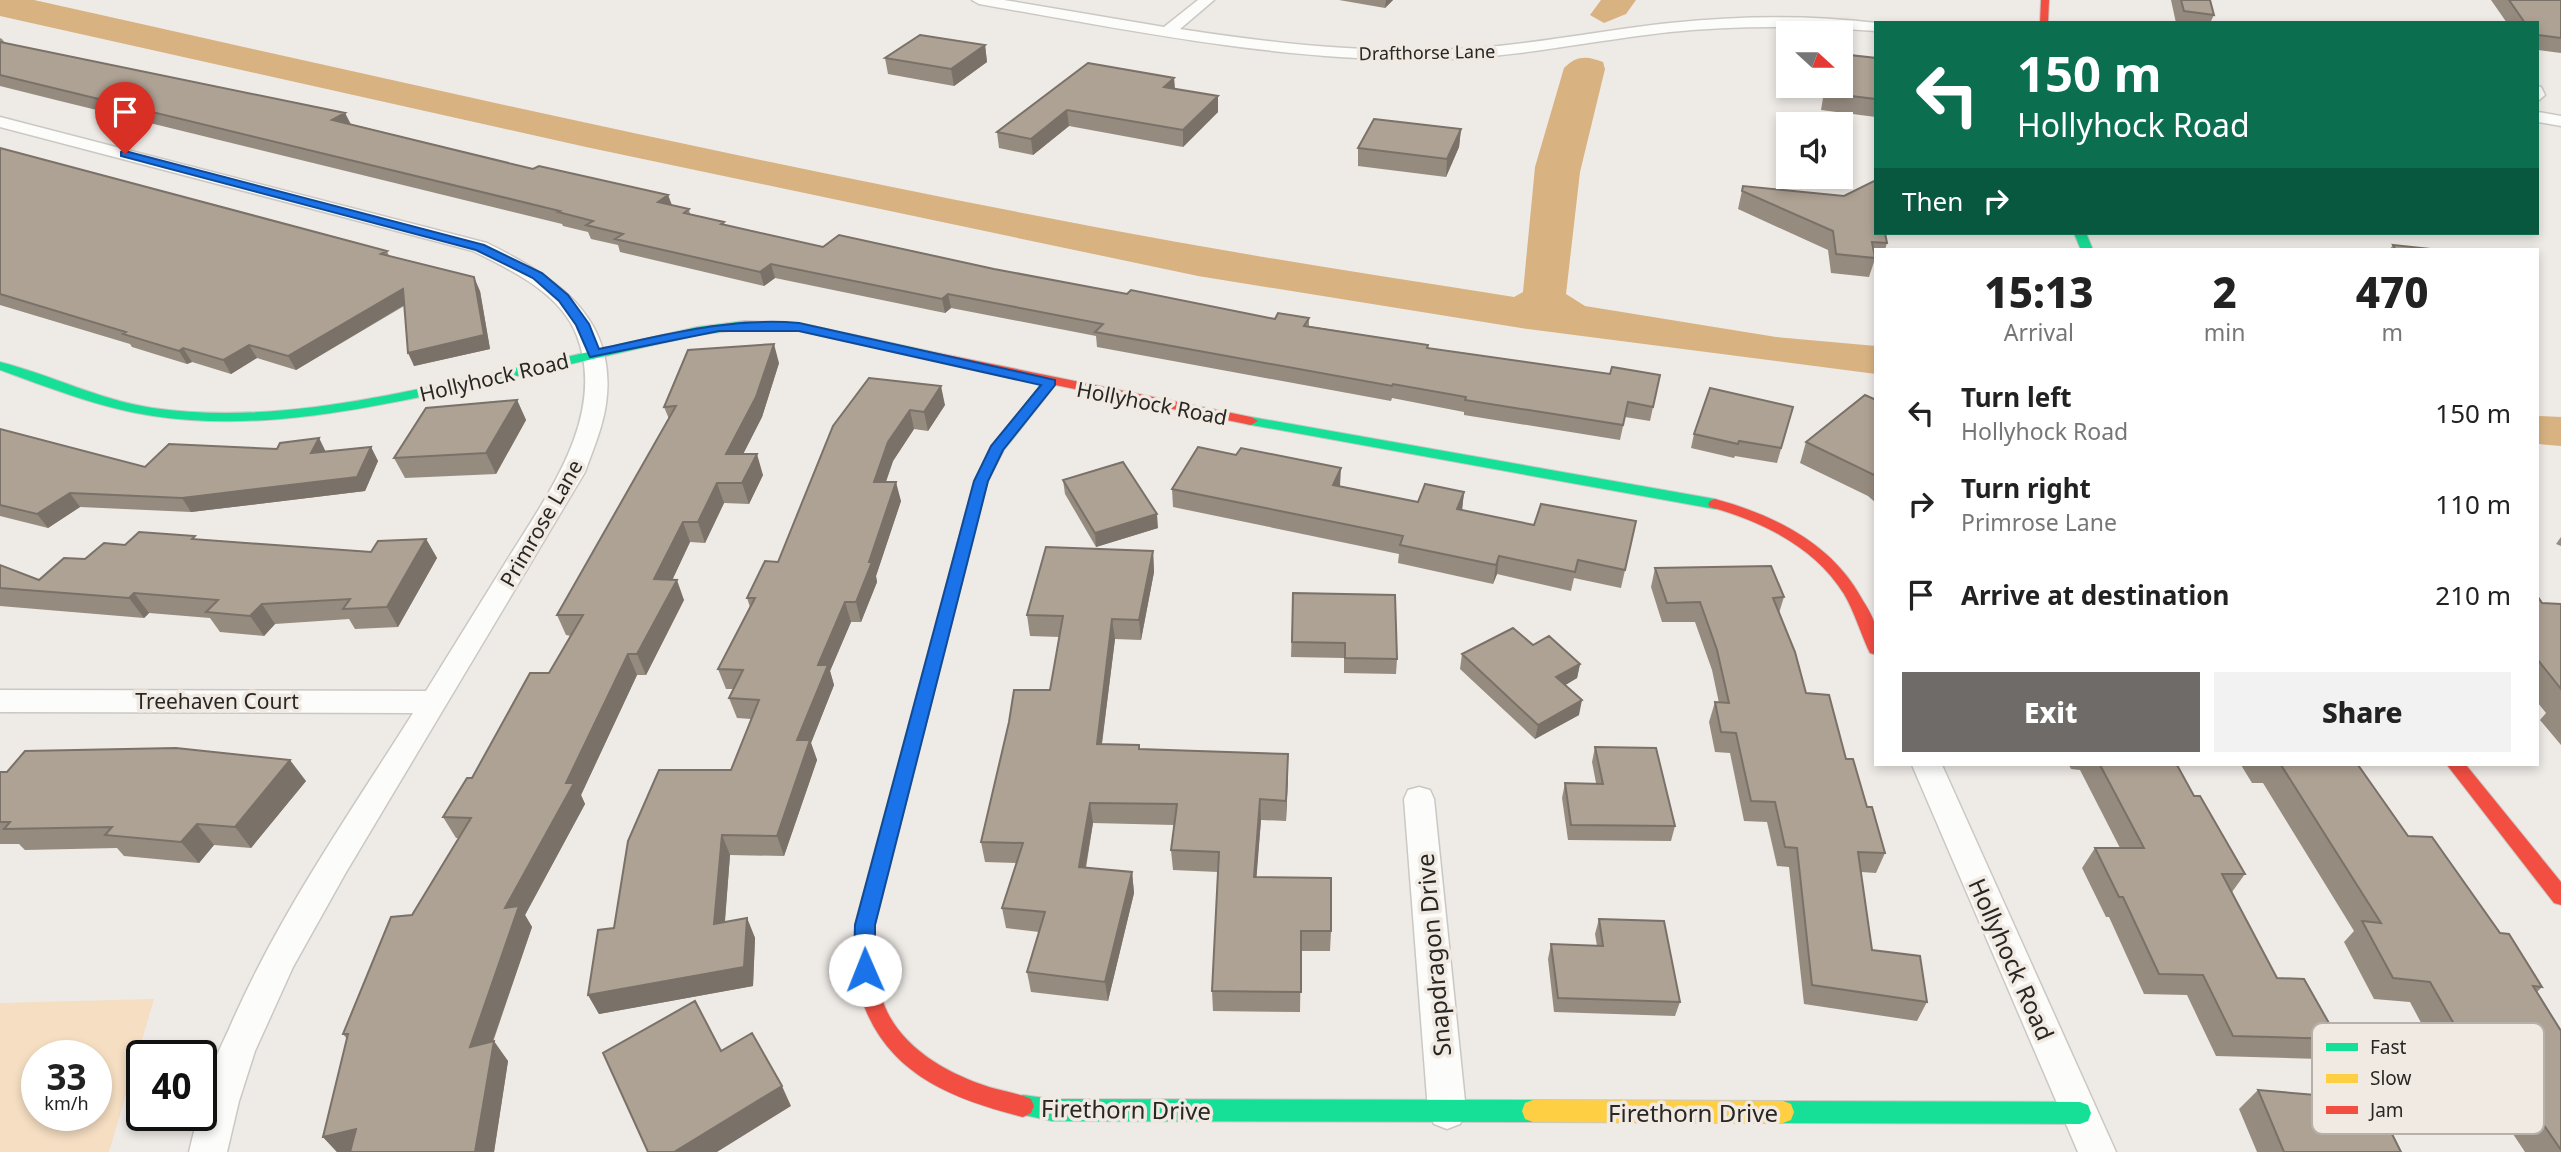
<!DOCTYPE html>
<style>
:root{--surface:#fff;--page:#f2f2f2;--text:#222;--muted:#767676;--accent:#6e6b68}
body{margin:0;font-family:"Noto Sans",sans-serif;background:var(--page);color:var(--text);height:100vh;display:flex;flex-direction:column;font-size:26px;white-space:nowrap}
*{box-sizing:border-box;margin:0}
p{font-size:23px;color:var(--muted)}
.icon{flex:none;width:38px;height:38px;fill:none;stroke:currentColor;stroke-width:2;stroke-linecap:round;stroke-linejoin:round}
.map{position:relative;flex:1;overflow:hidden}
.side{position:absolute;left:1874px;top:248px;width:665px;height:518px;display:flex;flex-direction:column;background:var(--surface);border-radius:0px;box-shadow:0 4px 10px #0003}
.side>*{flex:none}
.top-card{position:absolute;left:1874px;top:21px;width:665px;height:214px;border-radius:0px;box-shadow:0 4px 10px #0003;background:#0b6e4f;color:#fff;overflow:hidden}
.needle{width:46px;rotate:111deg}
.buttons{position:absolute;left:1776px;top:21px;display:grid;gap:14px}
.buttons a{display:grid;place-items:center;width:77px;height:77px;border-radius:0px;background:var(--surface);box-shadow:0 4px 10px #0003;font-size:35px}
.speed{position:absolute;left:21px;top:1040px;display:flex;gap:14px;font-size:35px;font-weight:700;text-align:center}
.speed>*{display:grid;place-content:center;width:91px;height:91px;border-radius:50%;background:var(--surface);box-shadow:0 4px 10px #0003;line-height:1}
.speed small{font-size:18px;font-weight:400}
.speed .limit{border:4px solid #111;border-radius:10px;background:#fff;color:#111}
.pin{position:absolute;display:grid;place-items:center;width:60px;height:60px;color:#fff;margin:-72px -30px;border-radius:50% 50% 50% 0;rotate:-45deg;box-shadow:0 0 7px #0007}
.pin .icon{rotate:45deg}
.me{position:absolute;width:77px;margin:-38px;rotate:359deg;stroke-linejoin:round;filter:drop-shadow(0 0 5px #0008)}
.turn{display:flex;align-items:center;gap:24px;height:147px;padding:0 28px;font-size:32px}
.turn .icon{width:91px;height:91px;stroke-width:2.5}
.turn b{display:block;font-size:49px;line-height:60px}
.then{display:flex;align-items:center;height:66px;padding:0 28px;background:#0003;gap:14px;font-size:26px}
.eta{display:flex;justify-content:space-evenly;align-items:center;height:119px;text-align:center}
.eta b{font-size:42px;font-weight:800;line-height:49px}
.button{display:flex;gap:14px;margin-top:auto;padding:14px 28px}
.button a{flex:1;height:80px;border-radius:0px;background:var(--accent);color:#fff;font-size:28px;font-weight:800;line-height:80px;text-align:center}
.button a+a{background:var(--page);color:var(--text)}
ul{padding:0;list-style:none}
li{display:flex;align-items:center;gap:21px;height:91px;padding:0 28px}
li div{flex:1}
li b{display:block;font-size:26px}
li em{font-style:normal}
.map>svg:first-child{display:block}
.green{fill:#f5dec2;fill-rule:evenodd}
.water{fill:#d8b281}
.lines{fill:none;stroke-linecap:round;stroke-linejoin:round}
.lane-casing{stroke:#cbc8c4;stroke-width:3}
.street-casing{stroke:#cbc8c4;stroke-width:3}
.fast-casing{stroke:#cbc8c4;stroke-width:2}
.slow-casing{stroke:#cbc8c4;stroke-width:2}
.jam-casing{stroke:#cbc8c4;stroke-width:2}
.lane{fill:#fcfcfb;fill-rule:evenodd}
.street{fill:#fcfcfb;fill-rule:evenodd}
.fast{fill:#16e098;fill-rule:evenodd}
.slow{fill:#ffcf43;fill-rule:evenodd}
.jam{fill:#f24e42;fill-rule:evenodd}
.wall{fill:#968b7f}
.shaded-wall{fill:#7a7168}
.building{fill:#aea294;stroke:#7a7168;stroke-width:2}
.route{fill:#1a73e8;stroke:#114b97;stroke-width:2}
.labels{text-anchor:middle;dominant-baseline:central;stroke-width:7;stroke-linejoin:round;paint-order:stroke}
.far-street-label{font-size:18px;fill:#292724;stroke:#f1eae3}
.street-label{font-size:21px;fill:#292724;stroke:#f1eae3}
.near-street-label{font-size:24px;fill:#292724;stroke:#f1eae3}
.key{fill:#f1eae3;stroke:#b5b0aa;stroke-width:2}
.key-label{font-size:19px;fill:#292724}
</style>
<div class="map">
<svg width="2561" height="1152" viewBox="0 0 2561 1152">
<rect width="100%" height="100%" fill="#eeeae6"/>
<path class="green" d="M154,999L109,1152H0V1003ZM37,1055H96V1115H37Z"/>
<path class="water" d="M0,0H34C414,85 793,172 1177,242C1288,262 1401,279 1514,297L1523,292L1535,167L1564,68C1577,55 1587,56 1603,62L1605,69L1580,172L1566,294L1585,306L1776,337L1876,346V374L1521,328L1198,276L586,147L0,16Z
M1601,0H1636L1626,14L1604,23L1590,15Z
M2538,416L2561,417V446L2538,444Z"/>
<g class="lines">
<defs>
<path id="lane" d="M2538,86L2541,87L2545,95L2538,101Z"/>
<path id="street" d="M972,0H1004L1164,27L1198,0H1214L1180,29C1277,44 1377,55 1476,48C1541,43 1605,30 1670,23C1739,16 1809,15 1877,23L1876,31C1807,26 1739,25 1670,32C1597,40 1524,56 1450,59C1292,64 1134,31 979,4Z
M2538,112L2561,116V126L2538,122Z
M0,117L487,243C551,275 614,313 607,395C605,422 594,447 585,472L345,874L293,967L255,1051L239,1101L227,1152H189L198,1115H201C201,1086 217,1055 229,1029C277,917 348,816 413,713L0,712V690L426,691C452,649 478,607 504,565C544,499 608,418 577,336C561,293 511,270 473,251L0,127Z
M1912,765H1942L2116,1152H2078Z
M1419,787L1430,790L1434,799L1466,1111L1460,1124L1447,1129L1434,1124L1428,1111L1404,799L1408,790Z"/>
<path id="fast" d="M2074,233H2086L2093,250H2081Z
M745,321L799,323L933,352L940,356L933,360L799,331L745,329L697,335C628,351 559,367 489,382C379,406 266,433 153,416C100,408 50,388 0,370V362C52,375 99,400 153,408C266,424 379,398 489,374C559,359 628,343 697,327Z
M1050,379L1057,383L1004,450L988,481L875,924L874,950L871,956L864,959L857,956L854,950L855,924L974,481L992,446L1045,380Z
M1251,417L1715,499L1722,504L1715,509L1246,424L1244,421Z
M1023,1095L1052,1099L1533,1100L1541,1103L1544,1111L1541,1119L1533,1122L1052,1121L1015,1113L1012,1106L1015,1099Z
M1783,1101L2080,1102L2088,1105L2091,1113L2088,1121L2080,1124L1783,1123L1775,1120L1772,1112L1775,1104Z"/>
<path id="slow" d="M1533,1100L1783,1101L1791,1104L1794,1112L1791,1120L1783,1123L1533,1122L1525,1119L1522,1111L1525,1103Z"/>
<path id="jam" d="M2041,0H2049L2048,23H2040Z
M933,352L1251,417L1258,421L1251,425L928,359L926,356Z
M1715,499C1774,515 1832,543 1862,599C1867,607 1874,618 1876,628C1878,636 1876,646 1876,655L1870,653L1868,649C1860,631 1854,611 1844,594C1815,547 1761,521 1710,507L1708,504L1710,501Z
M2447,765H2466L2561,882V905L2554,903Z
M864,941L871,944C880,962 877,986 885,1007C902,1048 948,1074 989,1087C1003,1091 1017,1093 1031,1099L1034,1106L1031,1113L1023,1117C951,1099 885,1073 861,997C856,982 850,958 857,944Z"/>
</defs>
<use href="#lane" class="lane-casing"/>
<use href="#street" class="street-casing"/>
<use href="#fast" class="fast-casing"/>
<use href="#slow" class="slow-casing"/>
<use href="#jam" class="jam-casing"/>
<use href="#lane" class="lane"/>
<use href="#street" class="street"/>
<use href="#fast" class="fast"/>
<use href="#slow" class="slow"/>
<use href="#jam" class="jam"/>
</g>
<path class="wall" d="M1339,0H1393L1385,8Z
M2171,0H2210L2214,15L2210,23H2176Z
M2491,0H2561V53L2538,50V23H2507Z
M0,38L2,39L5,43L345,113L351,124L533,169L668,195L672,205L689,209L690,214L724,222L725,225L823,247L994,269L1127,294L1275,319L1309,318V326L1428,345V348L1610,374L1660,375L1650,421L1625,417L1620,440L1464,415V412L1392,398L1391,401L1097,347L1096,336L951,308L945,313L775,278L764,286L620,252L618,245L591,239L588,232L563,226L562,224L60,101L0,86Z
M985,45L987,62L954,86L888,74L885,58Z
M1876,58V117L1821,110L1825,86H1841Z
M1088,63L1174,78L1175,89L1218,96V112L1183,147L1069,126L1033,155L999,148L997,132Z
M1461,129L1459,147L1446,177L1358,166V148Z
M0,148L387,251L389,256L480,291L490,349L414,366L404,306L296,370L257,358L231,374L192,362L187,364L132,347L130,344L0,305Z
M1743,186L1887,243L1885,250H1876V262H1874L1869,277L1831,273L1828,250L1738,209Z
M2393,245L2440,250H2389Z
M779,363L762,417L743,454L763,475L749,504L724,503L705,543L690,542L672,580L684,600L646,675H637L581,795L585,804L525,915L532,927L493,1042L508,1061L494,1152H337L323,1137L347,1039L343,1034L412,915L459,838H456L443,817L549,673L571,636L566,635L557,615L669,419L664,407Z
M869,378L945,405L928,431L914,429L893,461L886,482L901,501L876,576L877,582L861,622H851L830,671L834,685L811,743L817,760L784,856L730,855L725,922L747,918L755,938L753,986L599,1014L588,995L614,928L731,770L751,719L737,718L729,698L734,689H726L718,669L750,607L747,598L778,562Z
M517,400L526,420L496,474L405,478L394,458Z
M1876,400V503L1868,496L1800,463L1806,442Z
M1793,407L1777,463L1735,456L1734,458L1691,448L1694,434Z
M0,429L145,467L277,449L319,438L326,452L371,447L378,461L365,491L191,512L80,507L48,528L0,516Z
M1063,480L1158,528L1096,547L1065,494Z
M1340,486L1418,502L1464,492L1462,510L1534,525L1636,521L1621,588L1574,578L1571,591L1497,574L1493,584L1398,563L1399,554L1173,507L1172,489Z
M2561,537V546L2556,544Z
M197,539L371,552L426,539L437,558L398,627L355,629L349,619L275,624L264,636L220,632L210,618L149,613L144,618L0,606V565L39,580L85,559L125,545Z
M1153,551L1154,572L1141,640L1115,639L1102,744L1139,745V749L1288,775L1286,821L1261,820L1256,877L1331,931L1330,951H1301L1300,1012L1213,1011L1212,991L1218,872L1173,870L1171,850L1174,825L1093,823L1086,868L1132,872L1134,893L1108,1001L1031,992L1027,972L1039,932L1006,928L1002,908L1016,863L985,862L981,842L1050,690L1059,637L1030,636L1027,615Z
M1655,568L1784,597L1779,613L1806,693L1846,759L1867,807L1885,853L1876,873L1861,872L1872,950L1927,1002L1917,1021L1804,1004L1789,867L1777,866L1767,822L1744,821L1730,753L1715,752L1709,722L1715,702L1719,703L1712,670L1695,622H1662L1651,587Z
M1293,593L1397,659L1396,674L1344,673V658L1291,657Z
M2538,597L2542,603L2561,604V745L2540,720L2546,713L2538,703Z
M1533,645L1580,664L1577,678L1565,685L1579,715L1535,739L1460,669L1462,654Z
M1595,747L1675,826L1671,841L1568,840L1562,798L1565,783H1596L1592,762Z
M2069,765H2177L2194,796L2245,874L2232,892L2277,978L2338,1039L2319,1059L2216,1056L2187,995L2144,994L2109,917H2106L2082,868L2095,848H2120L2080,770L2071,769Z
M2241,765H2358L2408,836L2500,933L2542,987L2537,992L2561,1031V1152H2525L2469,1068L2444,1066L2410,1002L2374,999L2344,942L2354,931L2263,783H2252Z
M0,772L306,781L251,848L214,845L199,863L124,856L117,848L25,850L19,844H0Z
M1599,919L1680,1002L1675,1016L1554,1012L1548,959L1551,944L1597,946L1595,934Z
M2258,1090L2401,1152H2257L2239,1109Z"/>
<path class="shaded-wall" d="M1386,0H1393L1385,8Z
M985,45L987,62L954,86L951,69Z
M1174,78L1175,94L1164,87Z
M1218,96V112L1183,147V130Z
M1067,110L1069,126L1033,155L1031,139Z
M345,113L351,126L332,120Z
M1461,129L1459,147L1446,177L1447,159Z
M668,195L673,209L658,202Z
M771,264L775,278L764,286L760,272Z
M474,277L480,291L490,349L414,366L408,353Z
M403,289L409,302L296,370L288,356Z
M948,294L951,308L945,313L942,299Z
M774,344L779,363L762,417L733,474L726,454Z
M249,345L257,358L231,374L223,360Z
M183,348L192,362L187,364L179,351Z
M941,386L945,405L928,431L924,412Z
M517,400L526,420L496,474L486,453Z
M910,410L914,429L893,461L879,501L874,482L888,442Z
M319,438L326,453H311Z
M371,447L378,461L365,491L191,512L182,498Z
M757,454L763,475L749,504L742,483Z
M1341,468L1340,486L1332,503L1333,485Z
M896,482L901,501L876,576L877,582L861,622L856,602Z
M717,483L724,503L705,543L698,522Z
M1464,492L1462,510L1457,509Z
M70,493L80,507L48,528L37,514Z
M1157,514L1158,528L1096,547L1095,533Z
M683,522L690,542L663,600L654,579Z
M426,539L437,558L398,627L387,607Z
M1153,551L1154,572L1141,640L1139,620Z
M1499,556L1497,574L1493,584L1496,565Z
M677,580L684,600L646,675L637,654Z
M134,593L149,613L144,618L129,598Z
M845,602L851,622L830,671L834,685L811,743L817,760L784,856L777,836L797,740L818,665Z
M262,604L275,624L264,636L250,616Z
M1112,619L1115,639L1099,765L1097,744Z
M628,654L637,675L581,795L585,804L525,915L532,927L484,1066L470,1047L505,908Z
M1580,664L1577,678L1554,692L1556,677Z
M1582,700L1579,715L1535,739L1538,725Z
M1288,754V775L1286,821V801Z
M290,760L306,781L251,848L235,827Z
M1260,799L1261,820L1255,897L1254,877Z
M1090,803L1093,823L1082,887L1079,867Z
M197,824L214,845L199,863L181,842Z
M722,835L730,855L723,943L714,924Z
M1132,872L1134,893L1108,1001L1105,982Z
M747,918L755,938L753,986L599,1014L588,995Z
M494,1041L508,1061L494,1152H475Z
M782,1086L791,1106L717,1152H674Z
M356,1129L357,1152H337L323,1137Z"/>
<path class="building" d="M2181,0H2210L2214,15L2184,11Z
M2509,0H2561V38L2538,35V23H2525Z
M920,35L985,45L951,69L885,58Z
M0,42L345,113L332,120L533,169L539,166L668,195L658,202L689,209L684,213L724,222L721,224L823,247L839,235L994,269L1127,294L1131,290L1275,319L1278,313L1309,318L1304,326L1428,345L1427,348L1610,374L1612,367L1660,375L1653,407L1628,402L1623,425L1465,400L1466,397L1393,384L1392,386L1095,332L1103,324L948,294L942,299L771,264L760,272L615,239L623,234L586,225L593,221L558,212L560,211L0,75Z
M1841,54L1876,58V99L1826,93L1827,86H1841Z
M1088,63L1174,78L1164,87L1218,96L1183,130L1067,110L1031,139L997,132Z
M1374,119L1461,129L1447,159L1358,148Z
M0,148L387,251L381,254L474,277L484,335L408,353L403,289L288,356L249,345L223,360L183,348L179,351L123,334L126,332L0,294Z
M1876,180V233H1885L1887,243L1872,242L1875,258L1836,254L1833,231L1742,191L1743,186L1844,196Z
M2393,245L2440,250H2396Z
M774,344L756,397L726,454H757L742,483H717L698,522H683L654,579L677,580L637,654H628L566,783H574L505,908L519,906L470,1047L494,1041L475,1152H350L356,1129L323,1137L348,1034H343L391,917L412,915L471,818L443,817L467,778H472L530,673H549L583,615H557L676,406L664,407L688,350Z
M869,378L941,386L924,412L910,410L888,442L874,482H896L869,562H872L856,602H845L818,665H828L797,740H810L777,836L722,835L714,924L747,918L744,967L588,995L598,930L614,928L628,841L659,770H731L759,700L729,698L743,670L718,669L755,598H747L765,561L778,562L833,426Z
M1710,388L1793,407L1781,448L1739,441L1738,444L1694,434Z
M1865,395L1876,400V476L1806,442Z
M517,400L486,453L394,458L426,408Z
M0,429L145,467L169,444L277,449L280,443L319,438L311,453L371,447L357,477L182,498L70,493L37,514L0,505Z
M1198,447L1236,455L1241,448L1341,468L1333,485L1418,502L1425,484L1464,492L1457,509L1534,525L1541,504L1636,521L1625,570L1578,560L1575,572L1499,556L1496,565L1400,545L1403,536L1172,489Z
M1123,462L1157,514L1095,533L1063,480Z
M139,532L195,536L192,539L371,552L378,541L426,539L387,607L343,609L350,599L262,604L250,616L206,612L218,600L134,593L129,598L0,588V565L39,580L64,558L85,559L104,543L125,545Z
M1046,547L1153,551L1139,620L1112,619L1097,744L1139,745V749L1288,754L1286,801L1260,799L1254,877L1331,878V931H1301V992L1212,991L1219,852L1171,850L1177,804L1090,803L1079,867L1132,872L1105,982L1027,972L1045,912L1002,908L1023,843L981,842L1009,722L1014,690H1050L1063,616L1027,615Z
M1771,566L1784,597L1773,598L1795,652L1806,693L1829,695L1846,759H1853L1867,807H1872L1885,853L1858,852L1872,950L1920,956L1927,1002L1812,985L1797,848L1785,847L1775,802L1751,801L1736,733L1721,732L1715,702L1729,703L1717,650L1700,602L1667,603L1655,568Z
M1293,593L1395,595L1397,659L1345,658V643L1292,642Z
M2538,597L2542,603L2561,604V689L2538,660Z
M1513,628L1533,645L1549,636L1580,664L1556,677L1582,700L1538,725L1462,654Z
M1595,747L1656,748L1675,826L1571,825L1565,783L1603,784Z
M176,748L290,760L235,827L197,824L181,842L105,835L112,827L4,829L10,822H0V772H7L25,751Z
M2100,765H2177L2194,796H2200L2245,874H2222L2277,978L2304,979L2338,1039L2233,1036L2203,975L2159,974L2123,897H2119L2095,848H2144Z
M2281,765H2358L2408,836L2432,837L2500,933L2509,934L2542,987L2533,986L2561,1031V1150L2491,1048L2466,1045L2430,982L2393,978L2362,921L2381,923Z
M1599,919L1664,921L1680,1002L1558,998L1551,944L1603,946Z
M695,1001L721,1051L752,1033L782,1086L674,1152H648L603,1053Z
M2258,1090L2375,1100L2401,1152H2284Z"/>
<path class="route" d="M125,151L484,245L542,273L568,295L589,324L599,349C665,335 730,317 799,323L1055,380V385L1003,450L988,481L875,925V970L872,976L865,979L857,976L854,970L855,925L974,481L991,446L1041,385L799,331H719L590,357L576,325L559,301L533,278L476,250L121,156V152Z"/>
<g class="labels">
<g class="far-street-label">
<text transform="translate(1427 52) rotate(-1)">Drafthorse Lane</text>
</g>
<g class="street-label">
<text transform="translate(494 377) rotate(-13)">Hollyhock Road</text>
<text transform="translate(1152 403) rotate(11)">Hollyhock Road</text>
<text transform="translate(541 523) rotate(-60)">Primrose Lane</text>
<text x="217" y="701">Treehaven Court</text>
</g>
<g class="near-street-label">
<text transform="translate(1433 955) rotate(-95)">Snapdragon Drive</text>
<text transform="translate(2012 959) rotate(66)">Hollyhock Road</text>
<text transform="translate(1126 1109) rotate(1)">Firethorn Drive</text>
<text x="1693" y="1112">Firethorn Drive</text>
</g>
</g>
<rect x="2312" y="1023" width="232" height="111" rx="10" class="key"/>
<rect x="2326" y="1043" width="32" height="8" fill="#16e098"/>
<rect x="2326" y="1074" width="32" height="9" fill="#ffcf43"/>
<rect x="2326" y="1106" width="32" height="8" fill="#f24e42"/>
<g class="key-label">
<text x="2370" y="1054">Fast</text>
<text x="2370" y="1085">Slow</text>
<text x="2370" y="1117">Jam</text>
</g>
</svg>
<div class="buttons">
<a><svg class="needle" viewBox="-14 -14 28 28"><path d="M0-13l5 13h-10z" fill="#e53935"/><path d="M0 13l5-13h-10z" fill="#767676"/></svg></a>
<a><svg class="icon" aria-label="sound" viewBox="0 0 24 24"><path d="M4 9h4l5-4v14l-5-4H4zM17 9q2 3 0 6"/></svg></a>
</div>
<div class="speed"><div>33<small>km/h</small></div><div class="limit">40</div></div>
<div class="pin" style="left:125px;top:154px;background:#d93025"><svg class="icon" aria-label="arrive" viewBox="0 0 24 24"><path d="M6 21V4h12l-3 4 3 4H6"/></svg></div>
<svg class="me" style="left:865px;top:970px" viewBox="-20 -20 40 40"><circle r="19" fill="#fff"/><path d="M0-13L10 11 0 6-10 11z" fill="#1a73e8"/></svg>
<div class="top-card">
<div class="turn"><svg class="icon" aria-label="left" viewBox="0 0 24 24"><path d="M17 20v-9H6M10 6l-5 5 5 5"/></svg><div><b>150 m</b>Hollyhock Road</div></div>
<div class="then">Then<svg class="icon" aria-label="right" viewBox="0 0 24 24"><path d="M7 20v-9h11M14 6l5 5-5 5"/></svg></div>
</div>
<section class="side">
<div class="eta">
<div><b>15:13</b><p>Arrival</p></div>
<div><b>2</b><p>min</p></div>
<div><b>470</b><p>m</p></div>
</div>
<ul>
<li><svg class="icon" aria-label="left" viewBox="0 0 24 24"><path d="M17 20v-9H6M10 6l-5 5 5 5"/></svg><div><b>Turn left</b><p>Hollyhock Road</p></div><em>150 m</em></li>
<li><svg class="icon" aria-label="right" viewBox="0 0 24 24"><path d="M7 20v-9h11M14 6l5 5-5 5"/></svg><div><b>Turn right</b><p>Primrose Lane</p></div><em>110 m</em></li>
<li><svg class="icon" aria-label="arrive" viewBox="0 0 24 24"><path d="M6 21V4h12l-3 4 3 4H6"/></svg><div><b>Arrive at destination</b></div><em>210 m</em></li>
</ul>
<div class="button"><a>Exit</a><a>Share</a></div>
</section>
</div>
